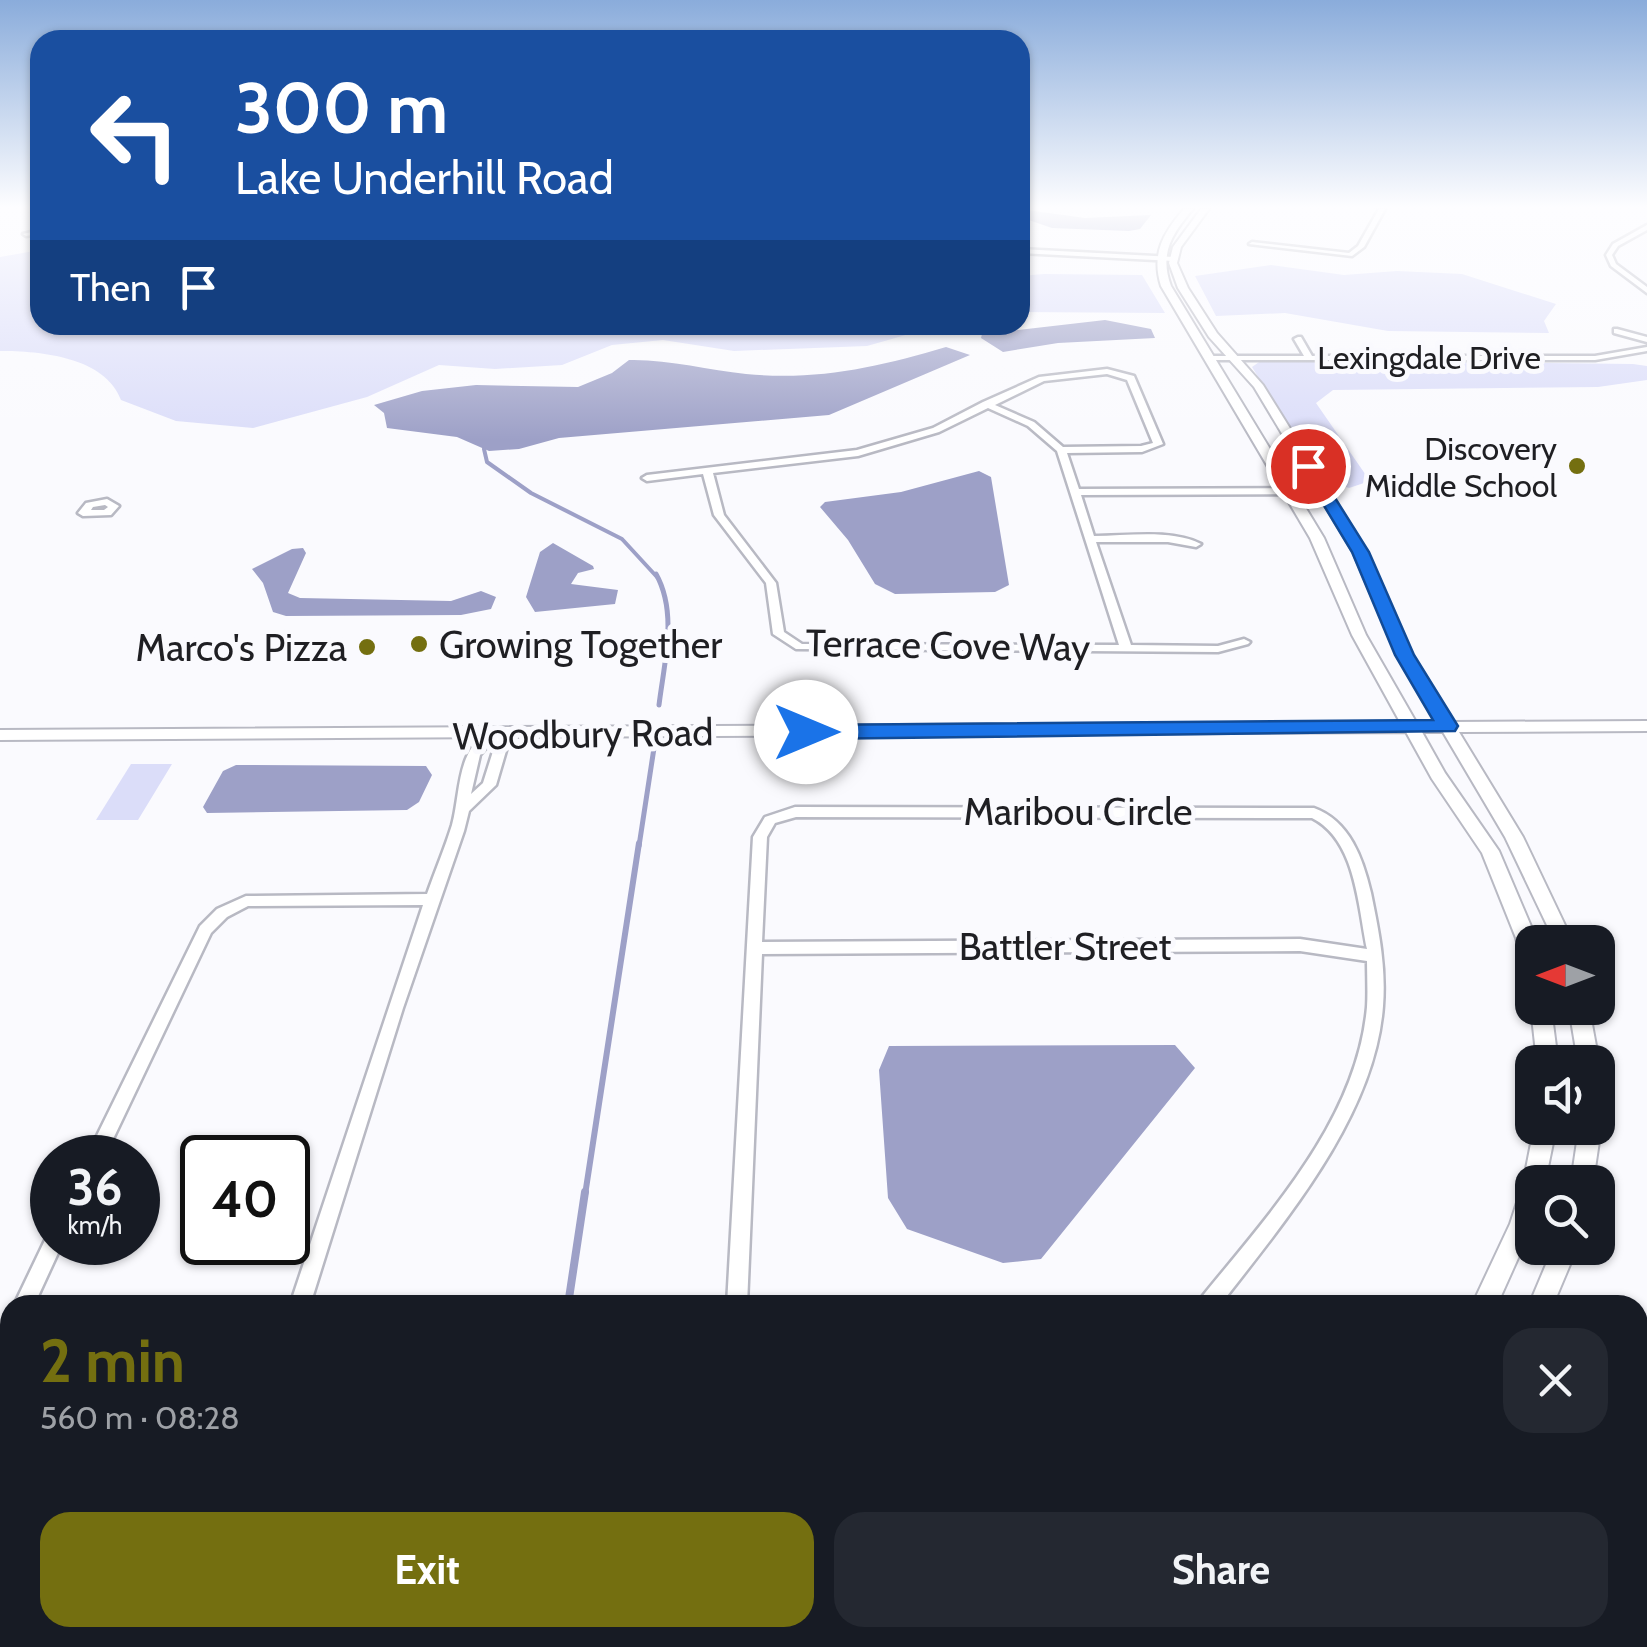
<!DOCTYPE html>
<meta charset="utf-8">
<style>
:root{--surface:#171b24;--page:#242831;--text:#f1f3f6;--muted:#9ea1a6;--accent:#746f10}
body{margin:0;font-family:Cabin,sans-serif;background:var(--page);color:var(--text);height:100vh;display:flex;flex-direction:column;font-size:38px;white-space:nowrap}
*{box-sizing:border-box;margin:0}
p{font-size:32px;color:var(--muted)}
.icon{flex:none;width:55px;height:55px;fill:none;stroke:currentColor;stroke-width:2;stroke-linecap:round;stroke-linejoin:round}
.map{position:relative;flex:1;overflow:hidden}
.panel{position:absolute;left:0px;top:1295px;width:1648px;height:352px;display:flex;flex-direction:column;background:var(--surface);border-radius:30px 30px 0 0;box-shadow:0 2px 8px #0004}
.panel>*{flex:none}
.hud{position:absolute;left:30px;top:30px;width:1000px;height:305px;border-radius:30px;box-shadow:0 2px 8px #0004;background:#1a4fa0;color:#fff;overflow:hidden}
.needle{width:65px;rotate:270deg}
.buttons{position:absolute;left:1515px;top:925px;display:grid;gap:20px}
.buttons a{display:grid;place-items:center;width:100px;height:100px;border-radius:20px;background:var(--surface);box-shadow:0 2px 8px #0004;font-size:50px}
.speed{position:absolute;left:30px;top:1135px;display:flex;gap:20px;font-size:50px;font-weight:700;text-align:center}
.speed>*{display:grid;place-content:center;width:130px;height:130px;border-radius:50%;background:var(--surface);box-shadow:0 2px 8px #0004;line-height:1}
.speed small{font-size:25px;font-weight:400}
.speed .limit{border:5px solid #111;border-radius:15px;background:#fff;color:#111}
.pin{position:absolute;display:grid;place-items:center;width:85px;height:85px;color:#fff;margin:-42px;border:5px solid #fff;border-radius:50%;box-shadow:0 2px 10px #0007}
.me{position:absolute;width:110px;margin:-55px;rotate:90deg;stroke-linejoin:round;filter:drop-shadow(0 0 8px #0008)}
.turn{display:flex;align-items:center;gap:35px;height:210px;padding:0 40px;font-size:45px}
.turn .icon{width:130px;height:130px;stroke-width:2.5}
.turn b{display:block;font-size:70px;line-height:85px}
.then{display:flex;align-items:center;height:95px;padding:0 40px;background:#0003;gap:20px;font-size:38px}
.round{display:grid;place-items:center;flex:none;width:105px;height:105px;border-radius:30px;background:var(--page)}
.head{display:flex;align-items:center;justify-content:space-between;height:170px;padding:0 40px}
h1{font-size:60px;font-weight:800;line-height:75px;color:var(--accent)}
.cta{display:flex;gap:20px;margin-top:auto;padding:20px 40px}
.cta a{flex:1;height:115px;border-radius:30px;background:var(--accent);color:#fff;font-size:40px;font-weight:800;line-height:115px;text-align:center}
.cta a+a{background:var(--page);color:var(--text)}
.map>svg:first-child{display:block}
.green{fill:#dbddf9}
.water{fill:#9da0c7}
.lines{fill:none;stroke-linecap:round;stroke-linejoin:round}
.stream-far3{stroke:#9da0c7;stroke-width:4}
.stream-far2{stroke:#9da0c7;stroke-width:5}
.stream-far1{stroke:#9da0c7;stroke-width:6}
.stream{stroke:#9da0c7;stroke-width:8}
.minor-casing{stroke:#b8b9c3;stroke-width:5}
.tertiary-casing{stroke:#b8b9c3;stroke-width:4}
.minor{fill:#fff;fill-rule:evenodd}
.tertiary{fill:#fff;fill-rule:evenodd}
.route{fill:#1a73e8;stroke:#114b97;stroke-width:2.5}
.poi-dot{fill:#746f10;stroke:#fafafe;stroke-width:4}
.labels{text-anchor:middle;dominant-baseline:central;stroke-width:10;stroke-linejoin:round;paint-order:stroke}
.far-street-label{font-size:32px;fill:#1f1f23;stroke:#fafafe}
.far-poi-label{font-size:32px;fill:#1f1f23;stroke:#fafafe;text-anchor:end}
.poi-label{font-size:38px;fill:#1f1f23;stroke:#fafafe;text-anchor:start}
.street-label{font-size:38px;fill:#1f1f23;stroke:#fafafe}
</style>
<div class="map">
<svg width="1647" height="1647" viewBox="0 0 1647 1647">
<rect width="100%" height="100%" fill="#fafafe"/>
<path class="green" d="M40,250V325H941L867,346L734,351L663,340L612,345L562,365L495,369L439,365L367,397L253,428L176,421L121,400C105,357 41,351 0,351V257Z
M1271,265L1344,275L1397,271L1462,274L1556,304L1544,321L1549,333L1388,331L1285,313L1216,316L1195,276Z
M1044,274L1142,275L1165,313L1020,312V276Z
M1262,360L1633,364L1647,366V380L1598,387L1333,390L1316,403L1370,481L1349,488L1321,479L1252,367Z
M131,764H172L138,820H96Z"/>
<path class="water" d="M1020,209L1085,218L1151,215L1140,229L1129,231L1052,228L1020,217Z
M1105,320L1151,329L1155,338L1058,343L1003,352L981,338L982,334Z
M946,347L970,355L829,415L559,438L519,449L489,451L457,437L387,428L384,413L374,405L422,391L476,385L578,387L612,373L629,360C667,359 708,370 746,374C817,381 879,367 946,347Z
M979,471L991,477L1009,585L995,592L895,594L875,584L848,540L820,507L825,502L901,492Z
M553,543L593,566L594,569L578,573L571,584L618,590L615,604L535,612L526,597L540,552Z
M303,548L306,553L288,593L300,598L451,601L481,591L496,597L491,609L461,615L286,616L273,612L263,583L252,569L292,549Z
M236,765L426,766L432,775L419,802L407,810L207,813L203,807L223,771Z
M1175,1045L1195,1068L1041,1259L1003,1263L907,1229L888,1198L879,1070L889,1046Z"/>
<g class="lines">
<path class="stream-far3" d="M484,449L487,462L531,493L622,539L657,577"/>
<path class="stream-far2" d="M656,574C678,613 664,663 659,705
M639,846L654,748"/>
<path class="stream-far1" d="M585,1195L639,843"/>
<path class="stream" d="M568,1305L585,1192
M515,1647L516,1638"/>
<defs>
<path id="minor" d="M1379,209H1385L1364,247L1352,256L1249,244L1252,242L1349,253L1358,246Z
M1647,225V230L1618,246L1612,255L1616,264L1647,287V293L1611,266L1606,255L1613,244Z
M40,230V234L26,236L23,234Z
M1020,249L1174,257L1177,259L1174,261L1020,253Z
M1617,329L1647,337V342L1614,333V329Z
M1298,337H1301L1312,356H1595L1647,347V351L1595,360H1210L1206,358L1210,356H1304L1294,339Z
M1107,369L1134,376L1163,444L1142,452L1067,453L1079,489L1322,488L1327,491L1322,494L1081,495L1094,536C1128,536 1171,529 1201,544L1196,547L1168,542H1096L1131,645L1218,646L1244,639L1250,642L1248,644L1218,652L796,649L773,634L766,583L714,515L703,474L647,481L642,478L647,475L857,450L933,428L983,402L1039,377ZM1107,374L1127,380L1153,443L1141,446L1063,447L1034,422L995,405L1044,381ZM988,408L1028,426L1057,451L1119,645L802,644L784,632L776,583L724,515L713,473L858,456L939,432Z
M107,499L119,506L111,515L83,516L78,513L86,503ZM105,505L108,507L104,510H91L93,507Z
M491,731L495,732L508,744L496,785L469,811L464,831L403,1008L310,1305H290L423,905L248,906L227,917L211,933L104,1158H86L200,926L217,909L246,896L427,894C435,871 445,848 452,825C461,792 456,748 491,731ZM491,742L495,745L483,783L471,794L480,755Z
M795,807L1314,808C1350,821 1363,859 1371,893C1379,932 1386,967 1383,1006C1375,1116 1285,1221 1220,1305H1198L1201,1298C1269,1214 1357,1120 1367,1007C1368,992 1367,976 1367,961L1300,951L762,954L747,1305H727L753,837L765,817ZM796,817L1312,818C1356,840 1358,906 1367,949L1300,939L762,942L767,837L775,823Z
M52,1234V1242H63L34,1305H14L47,1236Z
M10,1324V1356L7,1362L0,1365V1333L3,1327Z
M159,1638H188L184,1647H154Z
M933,1638H960L956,1647H928Z
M1227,1638H1256L1261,1647H1231Z"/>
<path id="tertiary" d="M1184,209H1193C1172,234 1159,253 1171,286L1324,538L1366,635L1416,722H1437L1397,655L1353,552L1254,387L1209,337L1178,288L1169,263L1173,247L1201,209H1209L1181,247L1177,263L1188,288L1217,333L1263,385L1367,552L1411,655L1452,722L1647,721V731L1459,732L1523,837L1573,942H1555L1505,837L1443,732H1422L1445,773L1499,851L1536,938L1537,942H1532V976L1525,973L1516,938L1482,853L1432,779L1406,732L0,740V730L1400,722L1352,635L1310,538L1161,286C1151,254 1163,233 1184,209Z
M1532,1005V1008H1551L1558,1062H1537L1531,1008Z
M1569,1008H1589L1599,1062L1598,1064L1578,1062Z
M1598,1121L1601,1128L1593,1182H1571L1579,1128H1598Z
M1534,1128H1556L1545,1182H1532V1227L1497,1305H1472L1510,1224L1523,1184Z
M1553,1248H1577L1553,1305H1529Z
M1266,1638H1298L1294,1647H1262Z
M1341,1638H1372L1368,1647H1337Z"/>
</defs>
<use href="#minor" class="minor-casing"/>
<use href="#tertiary" class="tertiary-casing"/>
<use href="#minor" class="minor"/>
<use href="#tertiary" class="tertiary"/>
</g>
<linearGradient id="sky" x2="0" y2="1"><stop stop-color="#8aacdb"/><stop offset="0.47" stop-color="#fdfdff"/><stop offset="1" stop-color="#fdfdff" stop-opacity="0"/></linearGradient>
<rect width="1647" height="440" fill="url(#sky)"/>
<path class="route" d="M1308,462L1315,466L1369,552L1414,655L1458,726L1455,731L806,739L796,732L806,725L1433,720L1395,655L1352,552L1300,466Z"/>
<g class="poi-dot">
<circle cx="1577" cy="466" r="10"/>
<circle cx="419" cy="644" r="10"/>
<circle cx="367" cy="647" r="10"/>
</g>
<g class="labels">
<g class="far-street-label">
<text x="1429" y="357">Lexingdale Drive</text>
</g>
<g class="far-poi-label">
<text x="1557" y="448">Discovery<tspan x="1557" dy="37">Middle School</tspan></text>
</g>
<g class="poi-label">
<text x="439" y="644">Growing Together</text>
<text x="347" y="647" text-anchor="end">Marco's Pizza</text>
</g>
<g class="street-label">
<text transform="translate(948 645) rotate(1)">Terrace Cove Way</text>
<text transform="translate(583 734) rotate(-1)">Woodbury Road</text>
<text x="1078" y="811">Maribou Circle</text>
<text x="1065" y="946">Battler Street</text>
</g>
</g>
</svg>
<div class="buttons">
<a><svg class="needle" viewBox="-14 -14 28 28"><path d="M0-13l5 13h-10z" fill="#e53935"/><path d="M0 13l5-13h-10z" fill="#9ea1a6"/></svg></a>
<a><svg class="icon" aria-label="sound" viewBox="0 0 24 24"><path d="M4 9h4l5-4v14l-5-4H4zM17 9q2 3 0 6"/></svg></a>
<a><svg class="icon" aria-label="search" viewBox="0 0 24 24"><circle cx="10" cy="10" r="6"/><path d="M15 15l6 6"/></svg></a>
</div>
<div class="speed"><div>36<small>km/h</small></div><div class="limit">40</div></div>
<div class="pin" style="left:1308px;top:466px;background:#d93025"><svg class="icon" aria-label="arrive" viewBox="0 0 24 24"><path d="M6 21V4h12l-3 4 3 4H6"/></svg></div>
<svg class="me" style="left:806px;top:732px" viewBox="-20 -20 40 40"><circle r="19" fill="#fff"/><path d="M0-13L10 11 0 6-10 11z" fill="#1a73e8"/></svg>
<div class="hud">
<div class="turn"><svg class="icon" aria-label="left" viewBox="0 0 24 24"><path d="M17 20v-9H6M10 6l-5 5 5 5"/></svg><div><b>300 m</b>Lake Underhill Road</div></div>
<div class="then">Then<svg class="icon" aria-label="arrive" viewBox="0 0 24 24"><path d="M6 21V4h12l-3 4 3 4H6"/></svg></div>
</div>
<section class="panel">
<div class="head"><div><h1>2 min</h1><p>560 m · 08:28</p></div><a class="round"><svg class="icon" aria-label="close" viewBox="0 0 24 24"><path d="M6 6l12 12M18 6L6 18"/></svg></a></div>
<div class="cta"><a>Exit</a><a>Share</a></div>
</section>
</div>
